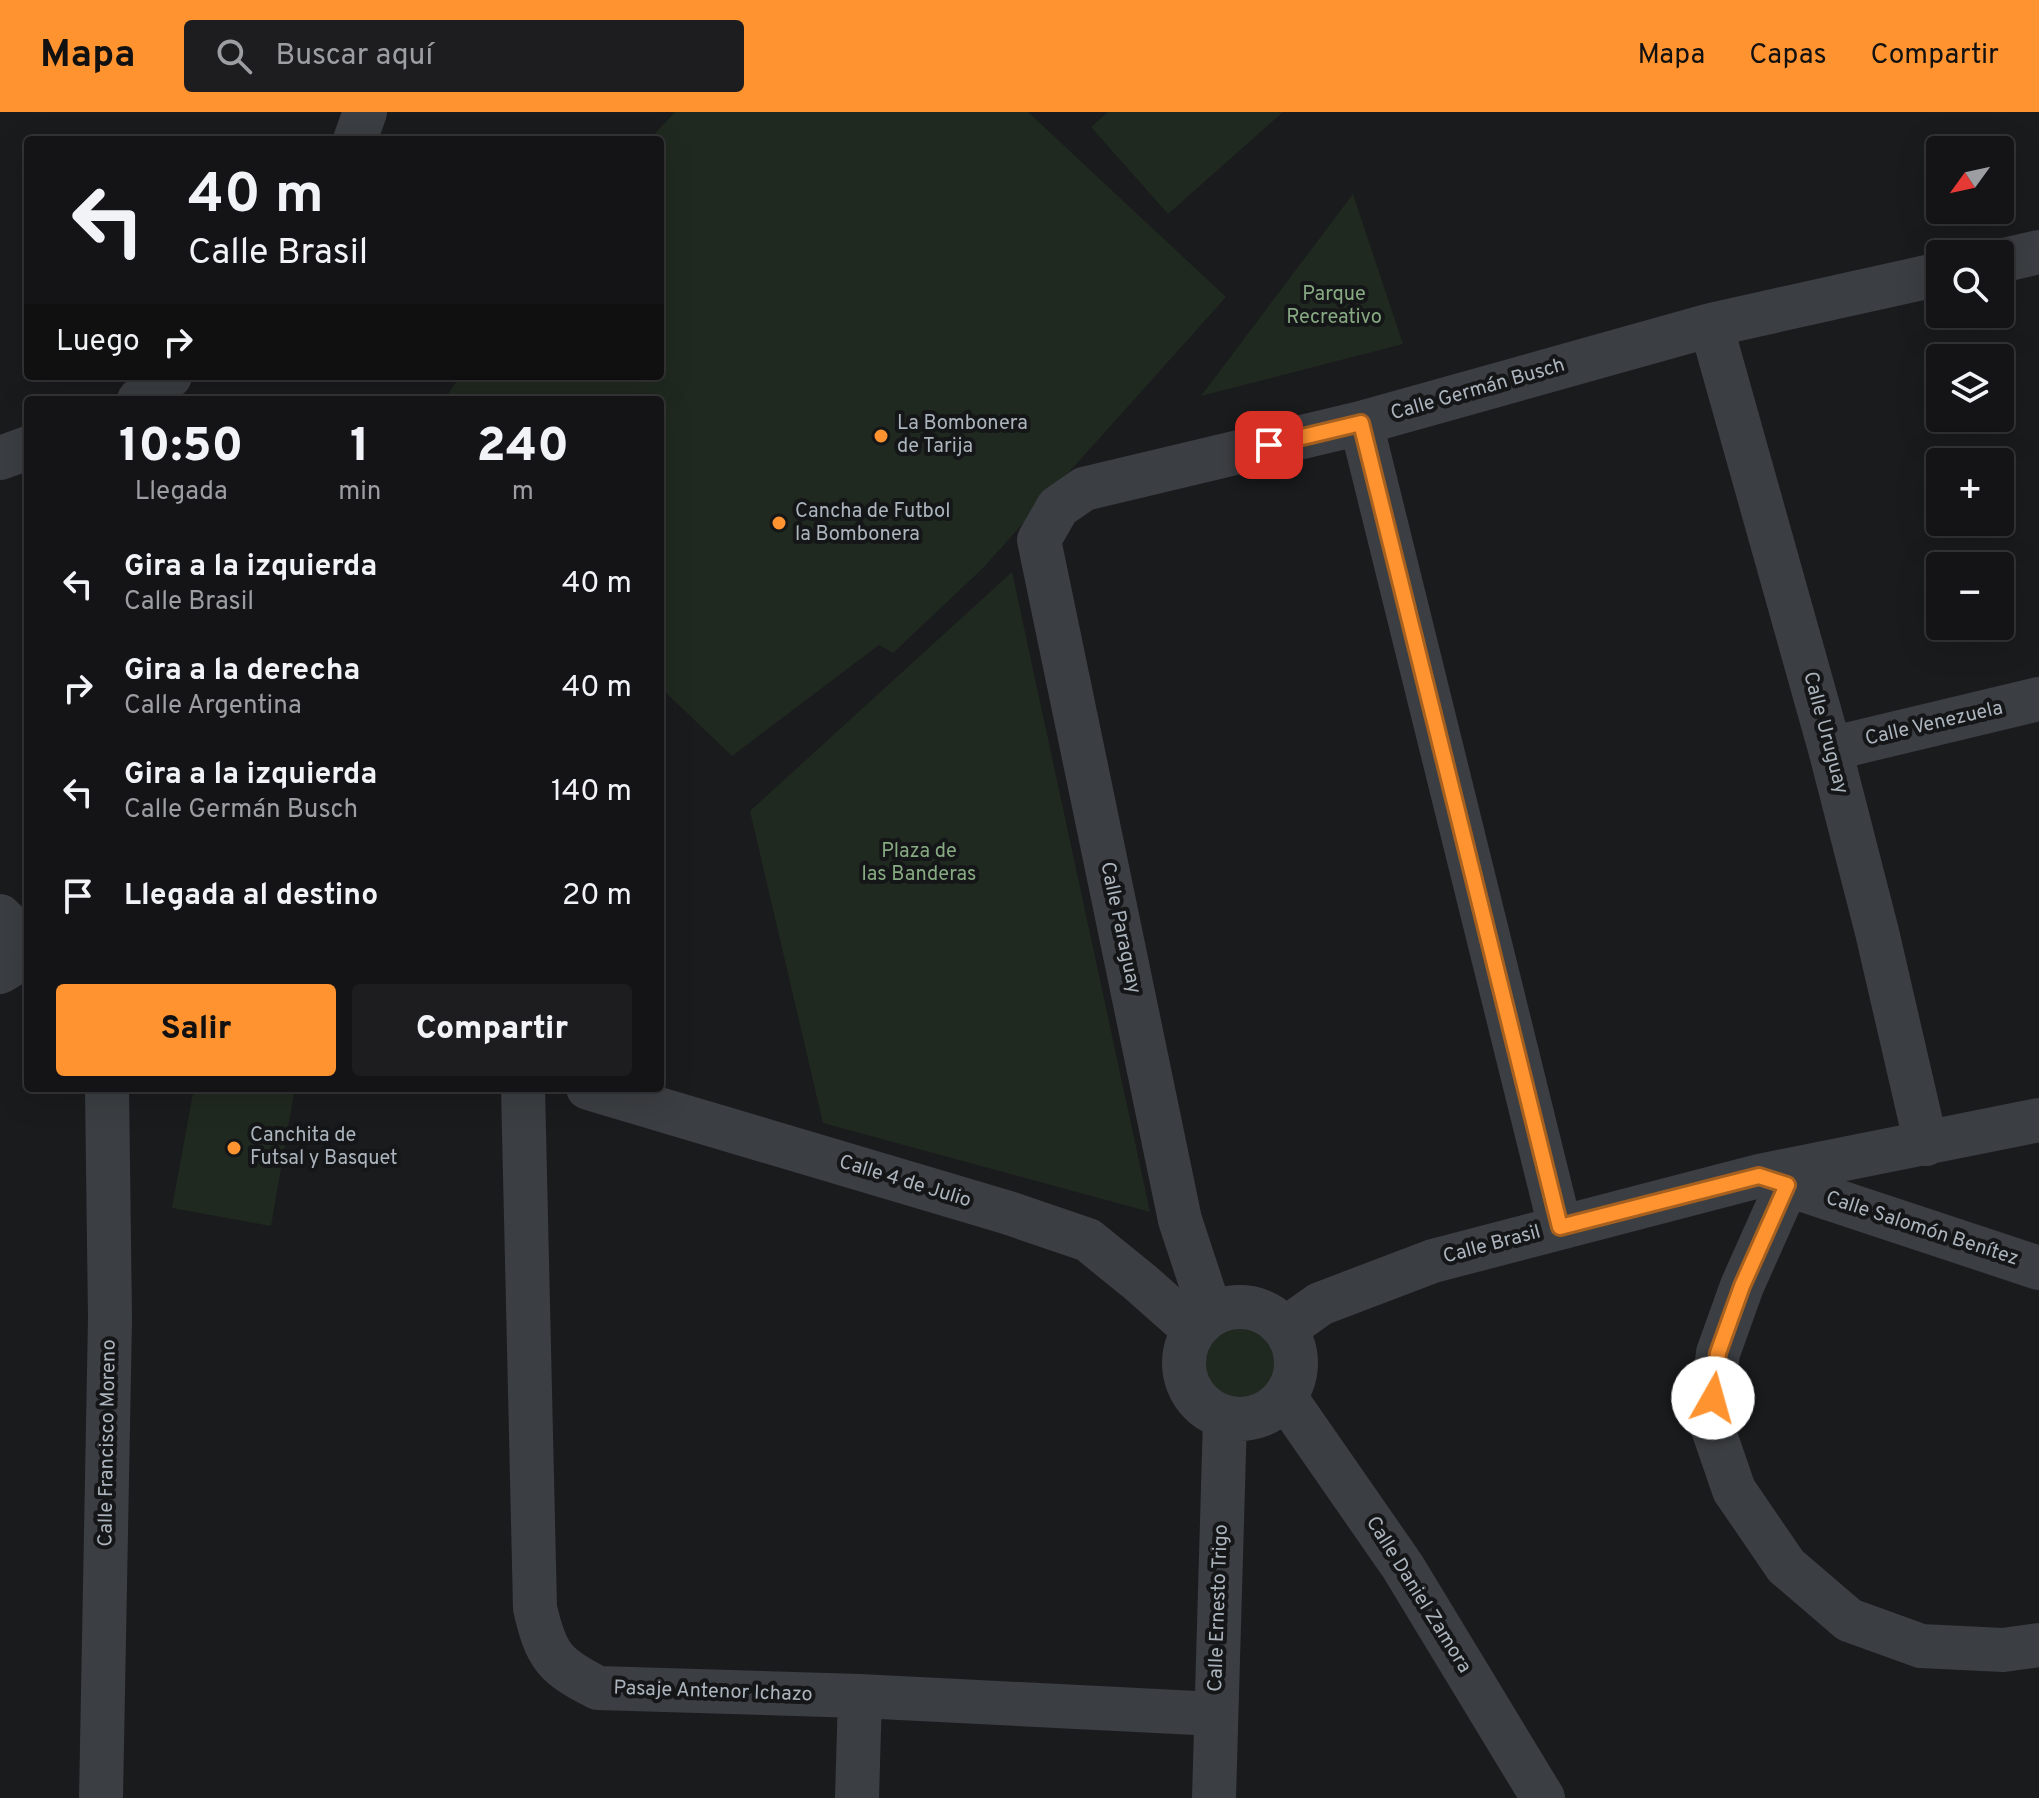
<!DOCTYPE html>
<html lang="es">
<meta charset="utf-8">
<style>
:root{--surface:#141416;--page:#1d1d1f;--text:#f1f3f6;--muted:#9d9ea1;--line:#333335;--accent:#ff9330}
body{margin:0;font-family:Overpass,sans-serif;background:var(--page);color:var(--text);height:100vh;display:flex;flex-direction:column;font-size:30px;white-space:nowrap}
*{box-sizing:border-box;margin:0}
p{font-size:26px;color:var(--muted)}
.icon{flex:none;width:44px;height:44px;fill:none;stroke:currentColor;stroke-width:2;stroke-linecap:round;stroke-linejoin:round}
.map{position:relative;flex:1;overflow:hidden}
.sheet{position:absolute;left:24px;top:284px;width:640px;height:696px;display:flex;flex-direction:column;background:var(--surface);border-radius:8px;box-shadow:0 8px 32px #0002,0 0 0 2px var(--line)}
.sheet>*{flex:none}
.hud{position:absolute;left:24px;top:24px;width:640px;height:244px;border-radius:8px;box-shadow:0 8px 32px #0002,0 0 0 2px var(--line);background:#141416;color:var(--text);overflow:hidden}
.needle{width:52px;rotate:237deg}
.fabs{position:absolute;left:1926px;top:24px;display:grid;gap:16px}
.fabs a{display:grid;place-items:center;width:88px;height:88px;border-radius:8px;background:var(--surface);box-shadow:0 8px 32px #0002,0 0 0 2px var(--line);font-size:40px}
.pin{position:absolute;display:grid;place-items:center;width:68px;height:68px;color:#fff;margin:-34px;border-radius:16px;box-shadow:0 4px 12px #0006}
.me{position:absolute;width:88px;margin:-44px;rotate:7deg;stroke-linejoin:round;filter:drop-shadow(0 0 6px #0008)}
.turn{display:flex;align-items:center;gap:28px;height:168px;padding:0 32px;font-size:36px}
.turn .icon{width:104px;height:104px;stroke-width:2.5}
.turn b{display:block;font-size:56px;line-height:68px}
.then{display:flex;align-items:center;height:76px;padding:0 32px;background:#0003;gap:16px;font-size:30px}
.eta{display:flex;justify-content:space-evenly;align-items:center;height:136px;text-align:center}
.eta b{font-size:48px;font-weight:800;line-height:56px}
.primary-button{display:flex;gap:16px;margin-top:auto;padding:16px 32px}
.primary-button a{flex:1;height:92px;border-radius:8px;background:var(--accent);color:#111;font-size:32px;font-weight:800;line-height:92px;text-align:center}
.primary-button a+a{background:var(--page);color:var(--text)}
ul{padding:0;list-style:none}
li{display:flex;align-items:center;gap:24px;height:104px;padding:0 32px}
li div{flex:1}
li b{display:block;font-size:30px}
li em{font-style:normal}
header{display:flex;align-items:center;gap:48px;box-sizing:border-box;height:112px;padding:0 40px;background:var(--accent);color:#111}
header strong{font-size:38px}
nav{display:flex;gap:44px;margin-inline-start:auto;font-size:28px}
.search{width:560px;height:72px;background:var(--page);display:flex;align-items:center;gap:20px;box-sizing:border-box;padding:0 28px;border-radius:8px;color:var(--muted);font-size:30px}
.map>svg:first-child{display:block}
.green{fill:#202920}
.lines{fill:none;stroke-linecap:round;stroke-linejoin:round}
.minor{stroke:#3b3e42;stroke-width:44}
.tertiary{stroke:#3b3e42;stroke-width:44}
.route-casing{stroke:#a6601f;stroke-width:20}
.route{stroke:#ff9330;stroke-width:14}
.poi-dot{fill:#ff9330;stroke:#151618;stroke-width:3}
.labels{text-anchor:middle;dominant-baseline:central;stroke-width:8;stroke-linejoin:round;paint-order:stroke}
.park-label{font-size:20px;fill:#87aa82;stroke:#151618}
.street-label{font-size:20px;fill:#acb5bd;stroke:#151618}
.poi-label{font-size:20px;fill:#acb5bd;stroke:#151618;text-anchor:start}
</style>
<header>
<strong>Mapa</strong>
<div class="search"><svg class="icon" aria-label="search" viewBox="0 0 24 24"><circle cx="10" cy="10" r="6"/><path d="M15 15l6 6"/></svg>Buscar aquí</div>
<nav><a>Mapa</a><a>Capas</a><a>Compartir</a></nav>
</header>
<div class="map">
<svg width="2039" height="1686" viewBox="0 0 2039 1686">
<rect width="100%" height="100%" fill="#1a1b1d"/>
<path class="green" d="M675,0H1028L1226,185L984,455L893,541L879,533L732,644L660,575V288H444L460,264H660V28H649Z
M1108,0H1283L1168,102L1091,15Z
M1353,82L1403,232L1201,284Z
M1012,460L1150,1100L823,1011L750,699Z
M194,976H295L271,1114L172,1096Z
M1199 1249a40 40 0 1 1 80 0a40 40 0 1 1-80 0Z"/>
<g class="lines">
<path class="minor" d="M355,28L365,0
M2000,149L2039,140
M1711,213L1830,637L1877,820L1926,1032
M139,288L170,264
M1361,311L1560,1115
M0,346L28,336
M1830,637L2039,587
M0,860L28,843
M523,976L535,1496C546,1544 554,1554 598,1576L860,1584L1216,1602
M1764,1065L2039,1156
M1787,1073L1742,1174L1718,1241L1710,1308L1734,1378L1786,1454L1849,1508L1921,1534L2003,1538L2039,1533
M1211,1202L1180,1108L1039,428L1058,395L1084,377L1361,311L1711,213L1940,162
M1285,1217L1320,1192L1433,1149L1759,1064L2039,1008
M101,1686L110,1207L107,976
M857,1686L860,1584"/>
<path class="tertiary" d="M0,804L28,831
M588,976L1009,1101L1088,1128L1141,1171L1194,1218
M1184 1251a56 56 0 1 1 112 0a56 56 0 1 1-112 0Z
M1285,1285L1403,1455L1543,1686
M1214,1686L1225,1306"/>
</g>
<g class="lines">
<defs>
<path id="route" d="M1269,333L1361,311L1560,1115L1759,1064L1787,1073L1742,1174L1718,1241L1713,1286"/>
</defs>
<use href="#route" class="route-casing"/>
<use href="#route" class="route"/>
</g>
<g class="poi-dot">
<circle cx="881" cy="324" r="8"/>
<circle cx="779" cy="411" r="8"/>
<circle cx="234" cy="1036" r="8"/>
</g>
<g class="labels">
<g class="park-label">
<text x="1334" y="183">Parque<tspan x="1334" dy="23">Recreativo</tspan></text>
<text x="919" y="740">Plaza de<tspan x="919" dy="23">las Banderas</tspan></text>
</g>
<g class="street-label">
<text transform="translate(1478 278) rotate(-16)">Calle Germán Busch</text>
<text transform="translate(1934 612) rotate(-13)">Calle Venezuela</text>
<text transform="translate(1825 621) rotate(75)">Calle Uruguay</text>
<text transform="translate(1120 816) rotate(78)">Calle Paraguay</text>
<text transform="translate(905 1070) rotate(17)">Calle 4 de Julio</text>
<text transform="translate(1922 1117) rotate(18)">Calle Salomón Benítez</text>
<text transform="translate(1492 1133) rotate(-15)">Calle Brasil</text>
<text transform="translate(108 1331) rotate(-89)">Calle Francisco Moreno</text>
<text transform="translate(1418 1483) rotate(58)">Calle Daniel Zamora</text>
<text transform="translate(1219 1496) rotate(-88)">Calle Ernesto Trigo</text>
<text transform="translate(713 1580) rotate(2)">Pasaje Antenor Ichazo</text>
</g>
<g class="poi-label">
<text x="897" y="312">La Bombonera<tspan x="897" dy="23">de Tarija</tspan></text>
<text x="795" y="400">Cancha de Futbol<tspan x="795" dy="23">la Bombonera</tspan></text>
<text x="250" y="1024">Canchita de<tspan x="250" dy="23">Futsal y Basquet</tspan></text>
</g>
</g>
</svg>
<div class="fabs">
<a><svg class="needle" viewBox="-14 -14 28 28"><path d="M0-13l5 13h-10z" fill="#e53935"/><path d="M0 13l5-13h-10z" fill="#9d9ea1"/></svg></a>
<a><svg class="icon" aria-label="search" viewBox="0 0 24 24"><circle cx="10" cy="10" r="6"/><path d="M15 15l6 6"/></svg></a>
<a><svg class="icon" aria-label="layers" viewBox="0 0 24 24"><path d="M12 4l9 5-9 5-9-5zM3 14l9 5 9-5"/></svg></a>
<a>+</a>
<a>−</a>
</div>
<div class="pin" style="left:1269px;top:333px;background:#d93025"><svg class="icon" aria-label="arrive" viewBox="0 0 24 24"><path d="M6 21V4h12l-3 4 3 4H6"/></svg></div>
<svg class="me" style="left:1713px;top:1286px" viewBox="-20 -20 40 40"><circle r="19" fill="#fff"/><path d="M0-13L10 11 0 6-10 11z" fill="#ff9330"/></svg>
<div class="hud">
<div class="turn"><svg class="icon" aria-label="left" viewBox="0 0 24 24"><path d="M17 20v-9H6M10 6l-5 5 5 5"/></svg><div><b>40 m</b>Calle Brasil</div></div>
<div class="then">Luego<svg class="icon" aria-label="right" viewBox="0 0 24 24"><path d="M7 20v-9h11M14 6l5 5-5 5"/></svg></div>
</div>
<section class="sheet">
<div class="eta">
<div><b>10:50</b><p>Llegada</p></div>
<div><b>1</b><p>min</p></div>
<div><b>240</b><p>m</p></div>
</div>
<ul>
<li><svg class="icon" aria-label="left" viewBox="0 0 24 24"><path d="M17 20v-9H6M10 6l-5 5 5 5"/></svg><div><b>Gira a la izquierda</b><p>Calle Brasil</p></div><em>40 m</em></li>
<li><svg class="icon" aria-label="right" viewBox="0 0 24 24"><path d="M7 20v-9h11M14 6l5 5-5 5"/></svg><div><b>Gira a la derecha</b><p>Calle Argentina</p></div><em>40 m</em></li>
<li><svg class="icon" aria-label="left" viewBox="0 0 24 24"><path d="M17 20v-9H6M10 6l-5 5 5 5"/></svg><div><b>Gira a la izquierda</b><p>Calle Germán Busch</p></div><em>140 m</em></li>
<li><svg class="icon" aria-label="arrive" viewBox="0 0 24 24"><path d="M6 21V4h12l-3 4 3 4H6"/></svg><div><b>Llegada al destino</b></div><em>20 m</em></li>
</ul>
<div class="primary-button"><a>Salir</a><a>Compartir</a></div>
</section>
</div>
